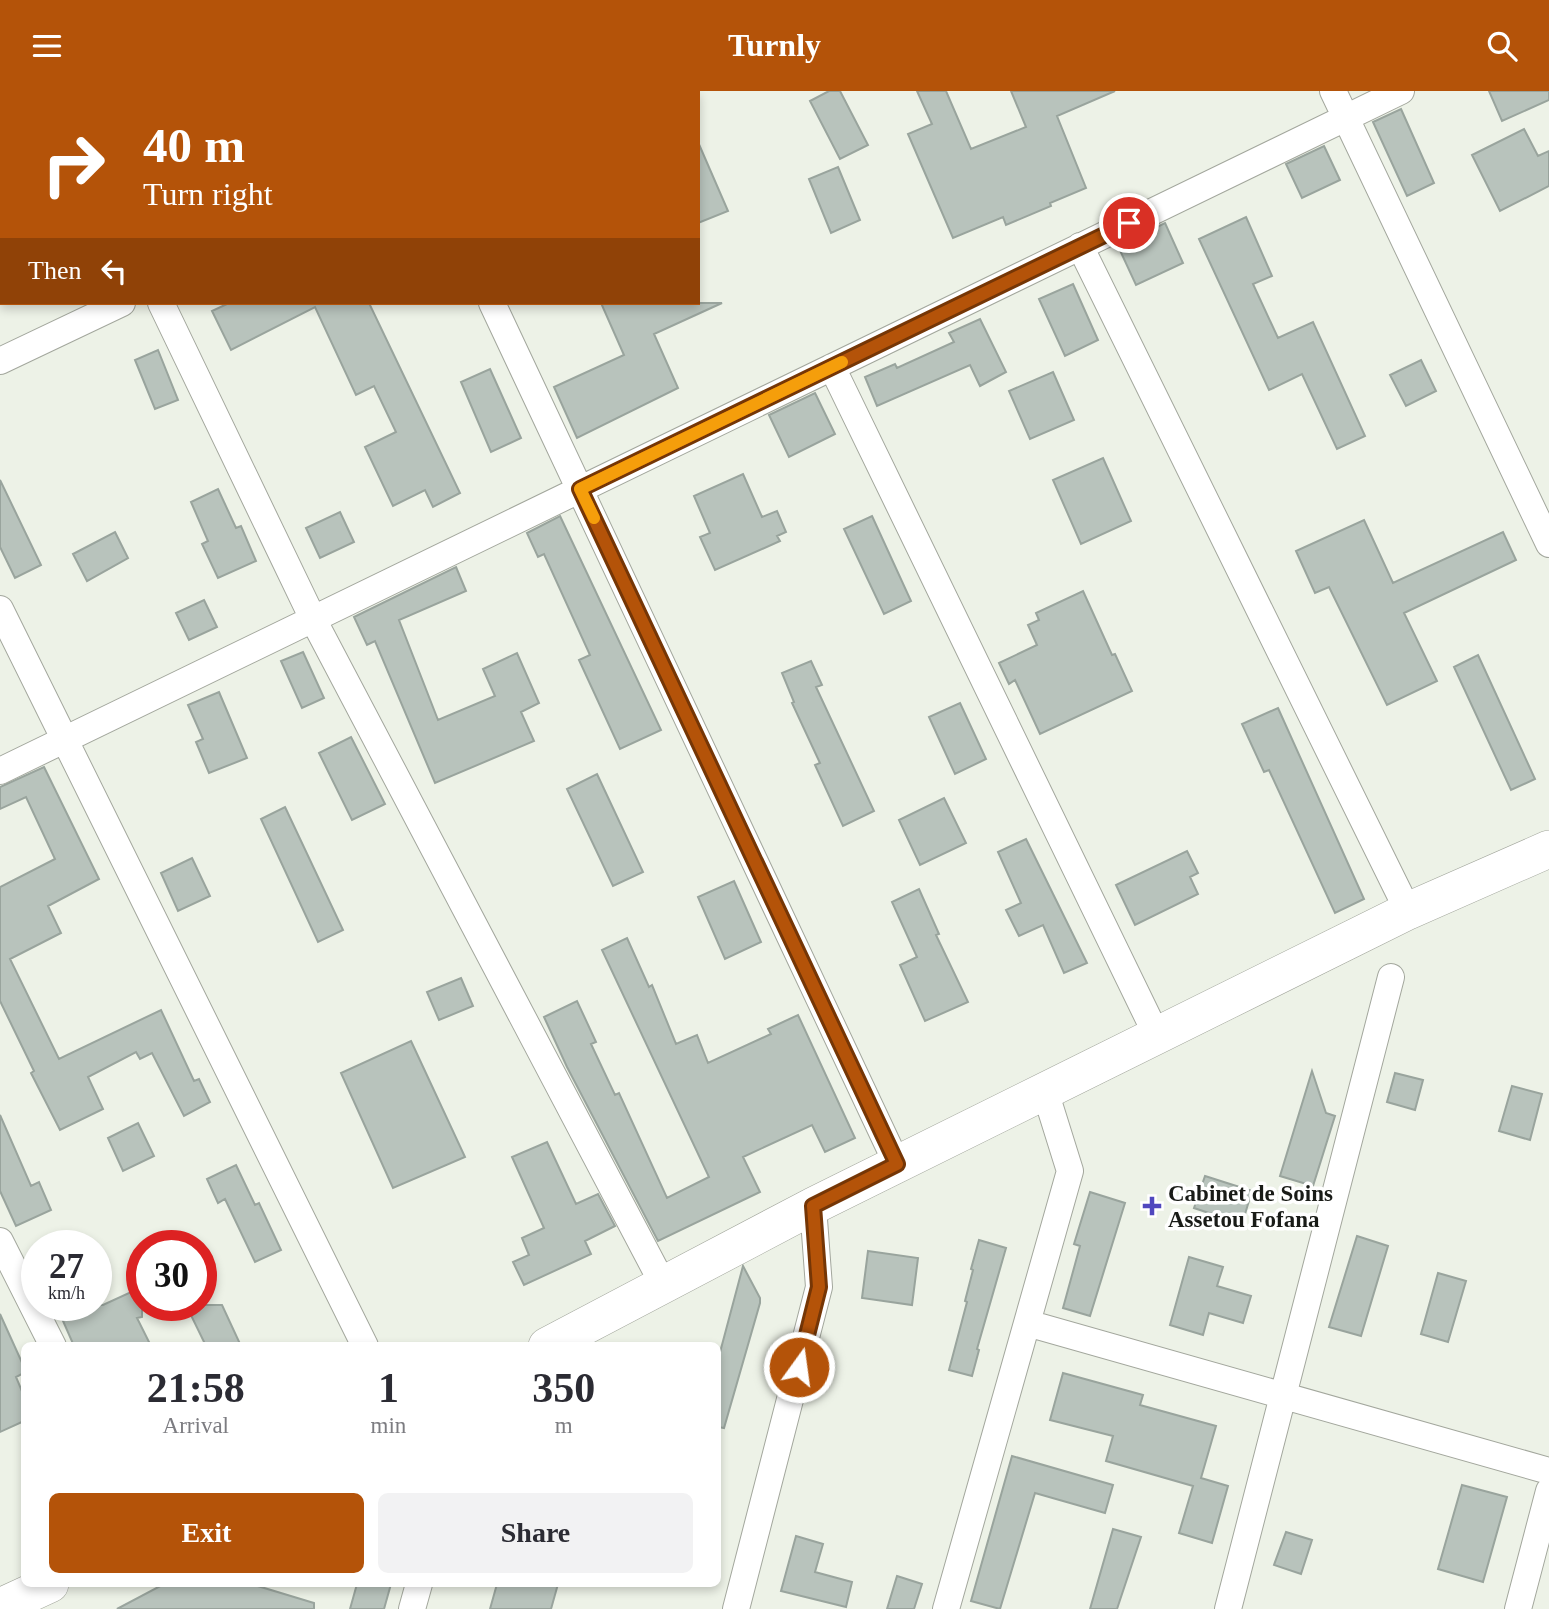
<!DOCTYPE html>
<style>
:root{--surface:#fff;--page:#f2f2f3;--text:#2b2b33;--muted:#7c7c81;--accent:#b45309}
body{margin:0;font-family:Georgia,serif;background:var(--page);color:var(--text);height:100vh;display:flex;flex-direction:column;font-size:26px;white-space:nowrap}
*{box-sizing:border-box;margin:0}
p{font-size:23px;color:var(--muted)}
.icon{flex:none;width:38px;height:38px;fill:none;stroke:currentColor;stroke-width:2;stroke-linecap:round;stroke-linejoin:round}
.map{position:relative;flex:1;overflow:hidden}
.details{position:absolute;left:21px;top:1251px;width:700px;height:245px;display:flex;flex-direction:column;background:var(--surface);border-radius:10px;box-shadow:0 4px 10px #0003}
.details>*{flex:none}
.banner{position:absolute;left:0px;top:0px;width:700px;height:214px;box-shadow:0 4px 10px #0003;background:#b45309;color:#fff;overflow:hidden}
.speed{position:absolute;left:21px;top:1139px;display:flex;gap:14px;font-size:35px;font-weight:700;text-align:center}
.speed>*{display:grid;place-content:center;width:91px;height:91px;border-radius:50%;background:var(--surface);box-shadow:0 4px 10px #0003;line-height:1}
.speed small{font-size:18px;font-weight:400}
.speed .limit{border:10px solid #d22;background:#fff;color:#111}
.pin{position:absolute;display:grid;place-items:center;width:60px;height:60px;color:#fff;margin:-30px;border:4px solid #fff;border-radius:50%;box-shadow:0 2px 7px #0007}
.me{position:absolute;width:77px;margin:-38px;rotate:14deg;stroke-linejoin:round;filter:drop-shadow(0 0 5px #0008)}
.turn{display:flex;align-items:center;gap:24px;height:147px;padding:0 28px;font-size:32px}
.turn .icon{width:91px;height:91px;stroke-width:2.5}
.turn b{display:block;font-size:49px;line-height:60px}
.then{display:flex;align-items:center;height:66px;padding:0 28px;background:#0003;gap:14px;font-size:26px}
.eta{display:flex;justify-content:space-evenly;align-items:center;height:119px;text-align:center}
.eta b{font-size:42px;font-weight:800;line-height:49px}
.cta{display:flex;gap:14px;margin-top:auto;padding:14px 28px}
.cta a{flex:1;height:80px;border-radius:10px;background:var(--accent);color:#fff;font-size:28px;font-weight:800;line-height:80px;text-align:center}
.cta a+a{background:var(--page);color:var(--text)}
header{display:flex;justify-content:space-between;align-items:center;height:91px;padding:0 28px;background:var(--accent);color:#fff;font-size:32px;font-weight:800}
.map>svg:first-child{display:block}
.building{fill:#b8c3bc;stroke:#99a49d;stroke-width:2}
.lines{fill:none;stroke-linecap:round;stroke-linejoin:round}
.street-casing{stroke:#a3a79d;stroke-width:28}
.secondary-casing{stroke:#a3a79d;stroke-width:38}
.street{stroke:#fff;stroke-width:26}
.secondary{stroke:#fff;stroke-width:37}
.route-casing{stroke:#753606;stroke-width:18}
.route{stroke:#b45309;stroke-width:12}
.slow{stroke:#f59e0b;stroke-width:12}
.poi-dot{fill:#5047be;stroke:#fff;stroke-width:2.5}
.labels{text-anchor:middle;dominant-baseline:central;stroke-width:7;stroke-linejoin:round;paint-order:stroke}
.poi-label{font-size:23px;font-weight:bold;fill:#191b17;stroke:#fff;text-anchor:start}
</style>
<header><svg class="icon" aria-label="menu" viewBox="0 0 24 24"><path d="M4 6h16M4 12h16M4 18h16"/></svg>Turnly<svg class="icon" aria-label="search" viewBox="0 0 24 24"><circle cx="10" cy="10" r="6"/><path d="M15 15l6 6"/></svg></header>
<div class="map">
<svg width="1549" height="1518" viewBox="0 0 1549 1518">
<rect width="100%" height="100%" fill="#edf2e7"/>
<path class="building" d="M829,0H840L868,54L840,68L810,10Z
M917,0H946L971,58L1026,36L1011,0H1115L1057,25L1086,97L1050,112L1051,115L1006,134L1003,126L953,147L908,43L932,33Z
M1489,0H1549V9L1502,30Z
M1401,18L1434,92L1407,105L1373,31Z
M1524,38L1538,65L1549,60V95L1500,120L1472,64Z
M698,51L728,120L698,132Z
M1324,55L1340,89L1302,107L1286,73Z
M838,76L860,129L831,142L809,88Z
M1246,126L1272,185L1253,193L1278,247L1313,231L1365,345L1337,358L1302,283L1269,299L1199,148Z
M1165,132L1183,172L1136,194L1118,155Z
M1073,193L1098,249L1065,265L1039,208Z
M229,212H369L460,402L433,416L425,399L393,415L365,356L396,341L374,295L356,304L315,216L231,259L212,220Z
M601,212H722L654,243L678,297L577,347L554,296L624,264Z
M980,228L1006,281L980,295L970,274L877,315L865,286L895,273L897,277L954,251L949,242Z
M158,259L178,309L155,318L135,269Z
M1421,269L1436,300L1406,315L1390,284Z
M490,278L521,347L491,361L461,291Z
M1053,281L1074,329L1030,348L1009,300Z
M815,302L835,343L789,366L769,324Z
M1103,367L1131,430L1081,453L1053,389Z
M743,383L762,426L777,420L786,441L777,445L780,450L715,479L700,446L710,442L694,405Z
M0,389L41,474L15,487L0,456Z
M218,398L236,437L241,435L256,470L218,487L202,453L208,450L191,411Z
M340,421L354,451L320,467L306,437Z
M560,425L661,639L620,658L579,569L590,564L544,463L538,466L527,442Z
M872,425L911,510L884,523L844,438Z
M1364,429L1393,492L1503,441L1516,469L1404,522L1437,590L1387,614L1329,496L1315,502L1296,460Z
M115,441L128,467L87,490L73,463Z
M456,476L466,500L399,529L438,629L495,605L483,578L517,562L539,612L521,621L534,650L435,692L375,550L367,554L354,526Z
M1083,500L1112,564L1115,563L1132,600L1040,643L1015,589L1009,593L999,572L1037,554L1028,534L1039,529L1036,522Z
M204,509L217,536L189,549L176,522Z
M303,561L324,607L302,617L281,570Z
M1478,564L1535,688L1511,699L1454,576Z
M811,570L822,594L816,596L874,720L843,735L815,674L820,672L792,612L794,611L782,582Z
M219,601L247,667L209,682L196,651L203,648L188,614Z
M960,612L986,668L955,683L929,626Z
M1278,617L1364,808L1335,822L1269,679L1264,681L1242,633Z
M351,646L385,713L352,729L319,662Z
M44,676L99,788L48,815L61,842L10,868L59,968L161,919L194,990L199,988L210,1011L184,1025L152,962L140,968L136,961L88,986L103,1018L60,1039L31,982L34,980L0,910V796L55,768L26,706L0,718V696Z
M597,683L643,781L613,795L567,698Z
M944,707L966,752L920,774L899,729Z
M285,716L343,839L318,851L261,728Z
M1026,748L1087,872L1064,882L1043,834L1019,845L1006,819L1021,812L998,761Z
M1187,760L1198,782L1190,786L1198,803L1135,834L1116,794Z
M192,767L210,805L178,820L161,782Z
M734,790L761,851L725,868L698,806Z
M919,798L939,843L936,844L968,911L925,930L900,874L917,866L892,811Z
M627,847L649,896L652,894L676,953L697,944L708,972L771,943L768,938L798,924L855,1047L825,1061L812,1034L743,1066L760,1101L658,1150L567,976L544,926L577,910L596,951L591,953L615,1004L619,1002L667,1107L709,1086L602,859Z
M461,887L473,915L439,929L427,901Z
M411,950L465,1066L393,1097L341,982Z
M1312,980L1326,1022L1335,1025L1313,1095L1280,1085Z
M1395,982L1423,989L1415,1019L1387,1011Z
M1512,995L1542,1003L1530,1049L1499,1040Z
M0,1024L31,1095L39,1091L51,1119L16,1135L0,1100Z
M138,1032L154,1065L123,1080L108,1047Z
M547,1051L576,1113L598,1103L615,1135L585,1150L591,1163L524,1194L513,1171L529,1164L522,1147L544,1137L512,1066Z
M236,1074L255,1114L259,1112L281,1159L255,1171L225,1108L218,1112L207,1088Z
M1205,1085L1252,1100L1242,1133L1194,1117Z
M1090,1101L1125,1112L1090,1225L1063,1217L1080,1155L1074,1153Z
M1357,1145L1388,1155L1361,1245L1329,1236Z
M979,1149L1006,1157L977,1258L979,1259L972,1285L949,1279L967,1211L965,1210L973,1179L971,1178Z
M868,1160L918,1167L912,1214L862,1207Z
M1189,1166L1223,1176L1217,1195L1251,1205L1243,1232L1209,1222L1203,1244L1170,1234Z
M743,1175L760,1207V1212L724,1337L718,1336V1269Z
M1438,1182L1466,1190L1448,1251L1421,1243Z
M142,1196V1226L137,1227L151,1255H74L56,1214H103Z
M186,1214H222L241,1255H206Z
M0,1223L24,1276V1282L16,1286L24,1305V1330L0,1341Z
M1063,1282L1143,1304L1140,1314L1216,1335L1201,1387L1228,1395L1212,1452L1179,1442L1193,1395L1106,1370L1113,1345L1050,1329Z
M1012,1365L1113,1394L1105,1422L1035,1402L1000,1518L971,1510Z
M1462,1394L1507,1406L1483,1491L1438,1478Z
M1113,1438L1141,1446L1117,1518H1090Z
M1286,1441L1312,1449L1301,1483L1274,1474Z
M796,1445L823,1453L815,1481L852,1491L846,1516L781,1500Z
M897,1485L922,1493L914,1518H887Z
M164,1493H251L314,1512V1518H117Z
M357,1493H391L384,1518H350Z
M497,1493H558L551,1518H490Z"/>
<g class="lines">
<defs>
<path id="street" d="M59,0L60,2
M390,0L391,2
M1333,0L1549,453
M564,2L568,0
M1080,155L1408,820
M161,212L313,528L664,1195
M492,212L897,1073
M0,270L122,212
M832,276L1157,945
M0,518L365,1255
M0,680L1401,0
M0,1150L53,1255
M1027,1232L1549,1380
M412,1518L419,1493
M736,1518L819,1196L813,1115
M946,1518L1070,1080L1045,1000
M1228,1518L1391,886
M1518,1518L1549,1400"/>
<path id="secondary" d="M547,1255L813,1115L1045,1000L1408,820L1549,758
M0,1516L50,1493"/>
</defs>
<use href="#street" class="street-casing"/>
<use href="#secondary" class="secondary-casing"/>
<use href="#street" class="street"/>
<use href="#secondary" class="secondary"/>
</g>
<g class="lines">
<defs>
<path id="route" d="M799,1276L819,1196L813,1115L897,1073L580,398L1129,132"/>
</defs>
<use href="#route" class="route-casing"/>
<use href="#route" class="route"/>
<path class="slow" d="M594,427L580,398L842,271"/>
</g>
<path class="poi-dot" d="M1148.5 1104.5h7v7h7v7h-7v7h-7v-7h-7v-7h7z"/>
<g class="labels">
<g class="poi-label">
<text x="1168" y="1102">Cabinet de Soins<tspan x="1168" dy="26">Assetou Fofana</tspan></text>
</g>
</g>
</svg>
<div class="speed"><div>27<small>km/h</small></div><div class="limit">30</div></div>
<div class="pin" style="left:1129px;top:132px;background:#d93025"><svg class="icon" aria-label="arrive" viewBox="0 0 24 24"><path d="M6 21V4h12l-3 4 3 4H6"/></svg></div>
<svg class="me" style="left:799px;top:1276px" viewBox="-20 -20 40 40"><circle r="17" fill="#b45309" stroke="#fff" stroke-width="3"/><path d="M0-11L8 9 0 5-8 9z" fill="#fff"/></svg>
<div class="banner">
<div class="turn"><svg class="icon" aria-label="right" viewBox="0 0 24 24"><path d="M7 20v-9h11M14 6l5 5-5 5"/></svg><div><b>40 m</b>Turn right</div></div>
<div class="then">Then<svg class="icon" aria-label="left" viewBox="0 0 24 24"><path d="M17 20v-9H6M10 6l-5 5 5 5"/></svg></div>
</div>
<section class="details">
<div class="eta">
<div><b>21:58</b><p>Arrival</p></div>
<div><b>1</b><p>min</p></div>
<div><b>350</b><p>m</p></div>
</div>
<div class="cta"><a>Exit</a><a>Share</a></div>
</section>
</div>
